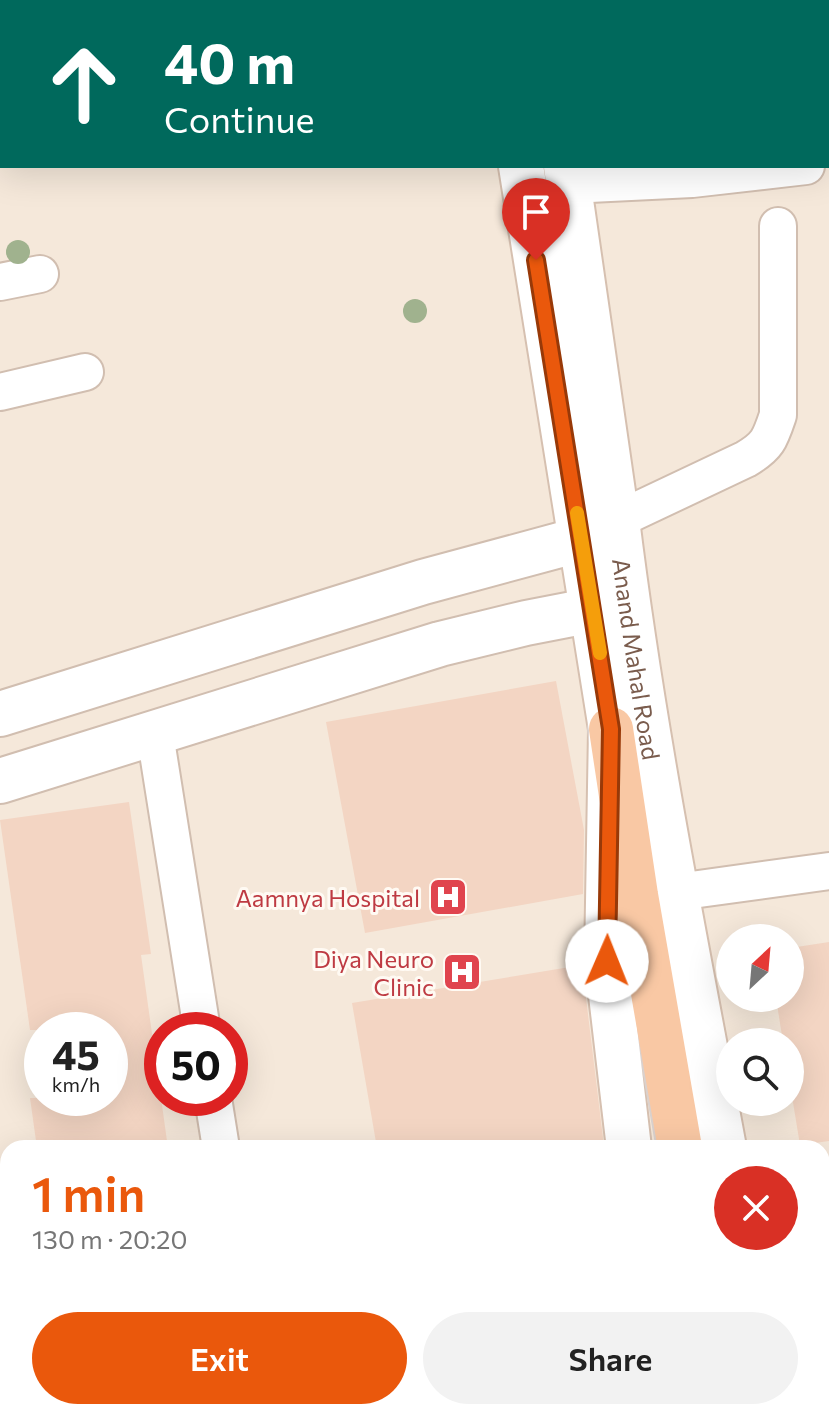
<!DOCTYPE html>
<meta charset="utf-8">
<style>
:root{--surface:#fff;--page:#f2f2f2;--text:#222;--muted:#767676;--accent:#ea580c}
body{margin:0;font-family:Commissioner,sans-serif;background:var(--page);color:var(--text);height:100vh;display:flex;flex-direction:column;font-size:30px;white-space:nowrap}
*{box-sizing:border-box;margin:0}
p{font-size:26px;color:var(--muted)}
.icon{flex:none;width:44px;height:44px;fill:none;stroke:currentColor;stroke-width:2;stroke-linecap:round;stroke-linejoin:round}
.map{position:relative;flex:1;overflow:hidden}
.panel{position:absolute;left:0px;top:1140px;width:830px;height:280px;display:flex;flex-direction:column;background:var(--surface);border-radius:24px 24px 0 0;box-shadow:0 8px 32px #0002}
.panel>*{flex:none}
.banner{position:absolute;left:0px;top:0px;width:830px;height:168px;box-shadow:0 8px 32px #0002;background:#00695c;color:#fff;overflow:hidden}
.needle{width:52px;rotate:26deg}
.tools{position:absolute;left:716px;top:924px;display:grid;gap:16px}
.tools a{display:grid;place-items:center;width:88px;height:88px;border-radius:50%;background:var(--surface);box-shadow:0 8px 32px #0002;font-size:40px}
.speed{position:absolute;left:24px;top:1012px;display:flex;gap:16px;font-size:40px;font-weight:700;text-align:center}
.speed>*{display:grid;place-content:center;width:104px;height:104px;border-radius:50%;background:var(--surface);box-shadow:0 8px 32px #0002;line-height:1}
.speed small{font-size:20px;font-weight:400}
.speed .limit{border:12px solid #d22;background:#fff;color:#111}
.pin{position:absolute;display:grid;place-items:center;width:68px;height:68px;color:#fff;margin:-82px -34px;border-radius:50% 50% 50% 0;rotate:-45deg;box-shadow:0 0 8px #0007}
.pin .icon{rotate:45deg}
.me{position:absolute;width:88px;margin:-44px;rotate:1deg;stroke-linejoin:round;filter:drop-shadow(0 0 6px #0008)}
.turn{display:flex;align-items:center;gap:28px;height:168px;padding:0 32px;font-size:36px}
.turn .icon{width:104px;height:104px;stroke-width:2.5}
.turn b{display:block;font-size:56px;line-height:68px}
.round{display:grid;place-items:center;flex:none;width:84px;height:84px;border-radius:42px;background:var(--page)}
.overview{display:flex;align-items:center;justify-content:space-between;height:136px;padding:0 32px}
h1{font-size:48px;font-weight:600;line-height:60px;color:var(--accent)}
.primary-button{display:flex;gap:16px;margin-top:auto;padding:16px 32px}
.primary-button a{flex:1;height:92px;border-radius:48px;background:var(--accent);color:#fff;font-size:32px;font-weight:600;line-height:92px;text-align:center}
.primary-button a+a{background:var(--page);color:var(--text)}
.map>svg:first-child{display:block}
.residential{fill:#f5e8da;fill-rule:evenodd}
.building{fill:#f3d5c3}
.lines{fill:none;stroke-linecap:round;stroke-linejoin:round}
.service-casing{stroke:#d1beb0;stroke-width:22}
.minor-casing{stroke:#d1beb0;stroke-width:40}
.tertiary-casing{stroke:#d1beb0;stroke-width:48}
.secondary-casing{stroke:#d6c0b0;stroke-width:48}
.trunk-casing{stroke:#dad1cd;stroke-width:48}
.service{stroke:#fff;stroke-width:18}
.minor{stroke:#fff;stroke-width:36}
.tertiary{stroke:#fff;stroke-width:44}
.secondary{stroke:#fff;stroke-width:44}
.trunk{stroke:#f9c8a4;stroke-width:44}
.tree{fill:#a0b28e}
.route-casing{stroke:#983908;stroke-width:20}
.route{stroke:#ea580c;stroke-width:14}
.slow{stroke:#f59e0b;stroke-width:14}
.labels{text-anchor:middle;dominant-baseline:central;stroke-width:6;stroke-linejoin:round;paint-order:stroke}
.street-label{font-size:24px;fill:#7a5c4d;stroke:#fffaf3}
.health-label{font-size:24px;fill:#be3a42;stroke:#fffaf3;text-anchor:end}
</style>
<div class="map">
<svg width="829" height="1420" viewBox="0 0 829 1420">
<rect width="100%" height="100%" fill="#fdf6ec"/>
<path class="residential" d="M0,0H829V1420H0ZM2,2H828V166H2ZM730,938H790V998H730ZM42,1030H110V1098H42ZM162,1030H230V1098H162ZM730,1042H790V1102H730ZM8,1148H822V1412H8Z"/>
<path class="building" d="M556,681L584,830L583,894L365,933L326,722Z
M129,802L151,954L141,955L168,1148H37L30,1098H110V1030H30L0,820Z
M829,942V1141L800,1145L790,1084V1042H783L776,998H790V948Z
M582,965L604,1146L594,1148H377L352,1003Z"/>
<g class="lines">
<defs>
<path id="service" d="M530,1415L547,1412"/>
<path id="minor" d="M569,185L692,179L806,166
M0,282L40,274
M0,392L85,372
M617,520L746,459C768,446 770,439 778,415V226
M155,734L202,1030
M677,892L829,871
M213,1098L221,1148
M0,1255L8,1298
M0,1364L8,1363"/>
<path id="tertiary" d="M0,714L423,582L582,539
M0,781L440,644L526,623L593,610"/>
<g id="secondary">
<path d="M495,0V2"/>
<path d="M542,0L543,2"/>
<path d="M521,166L611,729L607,961L629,1148"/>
<path id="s1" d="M566,166L617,520C643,731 685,939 724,1148"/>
<path d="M667,1412L669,1420"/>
<path d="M772,1412L774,1420"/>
</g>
<path id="trunk" d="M611,729L636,895L680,1148
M726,1412L727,1420"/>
</defs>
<use href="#service" class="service-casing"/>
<use href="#minor" class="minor-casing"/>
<use href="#tertiary" class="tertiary-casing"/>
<use href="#secondary" class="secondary-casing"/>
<use href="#trunk" class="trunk-casing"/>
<use href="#service" class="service"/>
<use href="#minor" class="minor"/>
<use href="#tertiary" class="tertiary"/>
<use href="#secondary" class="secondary"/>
<use href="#trunk" class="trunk"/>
</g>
<g class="tree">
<circle cx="18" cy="252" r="12"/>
<circle cx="415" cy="311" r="12"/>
</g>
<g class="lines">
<defs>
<path id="route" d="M536,260L611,729L607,961"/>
</defs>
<use href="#route" class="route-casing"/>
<use href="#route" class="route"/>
<path class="slow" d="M577,513L600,653"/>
</g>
<defs>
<symbol id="hospital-square" viewBox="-11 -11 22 22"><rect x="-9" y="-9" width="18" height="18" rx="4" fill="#e0444e" stroke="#fffaf3"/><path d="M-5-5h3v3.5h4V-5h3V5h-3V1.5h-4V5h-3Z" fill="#fff"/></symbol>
</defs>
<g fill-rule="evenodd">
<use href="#hospital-square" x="426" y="875" width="44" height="44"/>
<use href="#hospital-square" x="440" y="950" width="44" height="44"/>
</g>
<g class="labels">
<g class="street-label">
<text stroke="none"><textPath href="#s1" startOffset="498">Anand Mahal Road</textPath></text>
</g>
<g class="health-label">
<text x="420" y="897">Aamnya Hospital</text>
<text x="434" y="958">Diya Neuro<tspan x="434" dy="28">Clinic</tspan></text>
</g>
</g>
</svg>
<div class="tools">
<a><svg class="needle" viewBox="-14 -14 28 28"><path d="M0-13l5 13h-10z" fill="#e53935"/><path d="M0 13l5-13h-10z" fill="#767676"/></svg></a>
<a><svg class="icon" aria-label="search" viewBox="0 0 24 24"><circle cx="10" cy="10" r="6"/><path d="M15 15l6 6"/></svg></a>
</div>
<div class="speed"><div>45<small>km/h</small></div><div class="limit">50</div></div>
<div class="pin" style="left:536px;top:260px;background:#d93025"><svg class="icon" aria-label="arrive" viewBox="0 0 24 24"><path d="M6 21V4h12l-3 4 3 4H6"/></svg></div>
<svg class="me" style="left:607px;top:961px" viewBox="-20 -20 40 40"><circle r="19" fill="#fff"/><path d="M0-13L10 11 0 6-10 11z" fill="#ea580c"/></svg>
<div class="banner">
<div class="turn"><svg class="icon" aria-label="ahead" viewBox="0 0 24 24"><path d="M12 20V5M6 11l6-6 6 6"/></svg><div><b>40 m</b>Continue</div></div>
</div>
<section class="panel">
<div class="overview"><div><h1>1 min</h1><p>130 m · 20:20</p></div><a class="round" style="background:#d93025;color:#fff"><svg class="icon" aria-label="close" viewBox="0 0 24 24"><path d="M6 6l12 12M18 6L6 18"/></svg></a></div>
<div class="primary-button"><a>Exit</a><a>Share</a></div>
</section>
</div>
